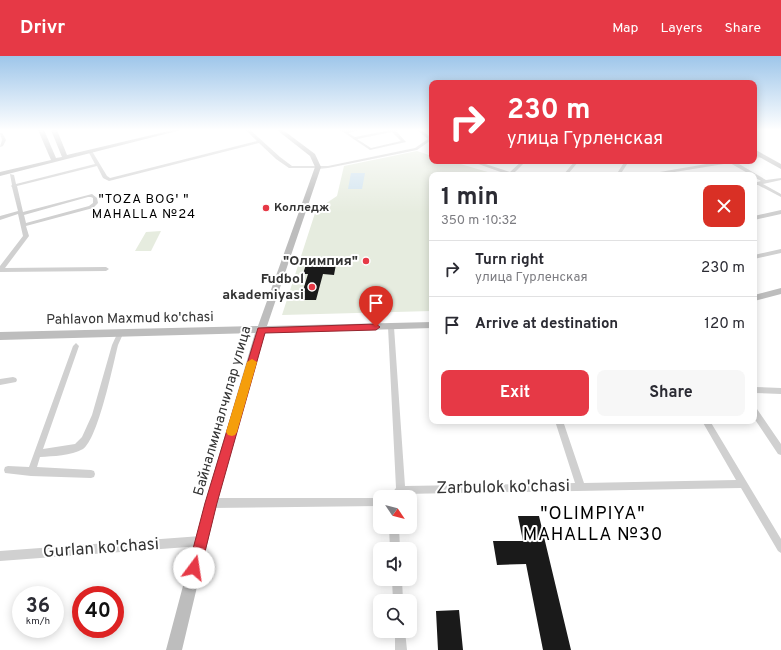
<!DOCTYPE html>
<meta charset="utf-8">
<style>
:root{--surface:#fff;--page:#f7f7f7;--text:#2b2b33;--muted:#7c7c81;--line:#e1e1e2;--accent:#e63946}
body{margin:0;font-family:Overpass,sans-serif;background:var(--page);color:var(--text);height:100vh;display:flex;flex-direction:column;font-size:15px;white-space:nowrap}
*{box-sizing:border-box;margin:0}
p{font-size:13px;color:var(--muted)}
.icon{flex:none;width:22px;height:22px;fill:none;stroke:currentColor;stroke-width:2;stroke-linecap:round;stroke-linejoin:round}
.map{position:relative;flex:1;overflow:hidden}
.sheet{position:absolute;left:429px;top:116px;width:328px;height:252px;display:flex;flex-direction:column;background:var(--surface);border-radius:8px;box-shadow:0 2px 10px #0003}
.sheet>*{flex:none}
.hud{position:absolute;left:429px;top:24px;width:328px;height:84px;border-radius:8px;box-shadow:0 2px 10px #0003;background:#e63946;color:#fff;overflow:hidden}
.needle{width:26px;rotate:125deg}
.tools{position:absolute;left:373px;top:434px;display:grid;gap:8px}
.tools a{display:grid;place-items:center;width:44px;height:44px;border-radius:8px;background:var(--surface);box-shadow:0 2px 10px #0003;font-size:20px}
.speed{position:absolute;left:12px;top:530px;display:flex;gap:8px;font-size:20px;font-weight:700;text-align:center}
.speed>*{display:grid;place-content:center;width:52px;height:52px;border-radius:50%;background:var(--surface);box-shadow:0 2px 10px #0003;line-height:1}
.speed small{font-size:10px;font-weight:400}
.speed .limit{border:6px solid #d22;background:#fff;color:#111}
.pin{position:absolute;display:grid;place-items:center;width:34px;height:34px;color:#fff;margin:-41px -17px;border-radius:50% 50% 50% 0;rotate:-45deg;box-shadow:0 0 4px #0007}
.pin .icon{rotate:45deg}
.me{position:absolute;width:44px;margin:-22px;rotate:14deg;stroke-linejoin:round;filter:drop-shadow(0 0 3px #0008)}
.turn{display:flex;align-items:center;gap:14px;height:84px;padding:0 12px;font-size:18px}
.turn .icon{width:52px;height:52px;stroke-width:2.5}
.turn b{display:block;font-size:28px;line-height:34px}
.round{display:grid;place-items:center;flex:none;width:42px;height:42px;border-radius:8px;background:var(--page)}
.overview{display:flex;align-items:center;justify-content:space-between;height:68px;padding:0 12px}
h1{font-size:24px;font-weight:700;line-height:30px}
.action{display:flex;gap:8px;margin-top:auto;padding:8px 12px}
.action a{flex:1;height:46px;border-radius:8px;background:var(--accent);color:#fff;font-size:16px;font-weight:700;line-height:46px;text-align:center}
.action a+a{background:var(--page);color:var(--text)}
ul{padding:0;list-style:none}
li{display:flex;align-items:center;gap:12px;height:56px;padding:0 12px;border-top:1px solid var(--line)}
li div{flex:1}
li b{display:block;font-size:15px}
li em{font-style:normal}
header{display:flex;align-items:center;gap:24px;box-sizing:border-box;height:56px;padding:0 20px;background:var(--accent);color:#fff}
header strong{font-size:19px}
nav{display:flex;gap:22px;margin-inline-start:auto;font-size:14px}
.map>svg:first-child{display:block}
.green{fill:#e6ecdf}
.water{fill:#cfe2ee}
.building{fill:#1a1a1a}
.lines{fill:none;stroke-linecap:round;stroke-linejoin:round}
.street{fill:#d0d0d0;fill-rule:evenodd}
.secondary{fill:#bdbdbd;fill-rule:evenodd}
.route{fill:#e63946;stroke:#96252e}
.slow{fill:#f59e0b}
.poi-dot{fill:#e63946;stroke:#fff;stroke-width:1.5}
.labels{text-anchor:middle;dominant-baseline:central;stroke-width:4;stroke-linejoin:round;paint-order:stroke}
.far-poi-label{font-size:12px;font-weight:bold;fill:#333;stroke:#fff;text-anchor:start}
.far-neighbourhood-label{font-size:13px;letter-spacing:1px;fill:#000;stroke:#fff}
.poi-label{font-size:14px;font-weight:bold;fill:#333;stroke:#fff;text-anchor:end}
.street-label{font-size:14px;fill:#333;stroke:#fff}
.near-street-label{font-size:17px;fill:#333;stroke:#fff}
.near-neighbourhood-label{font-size:18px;letter-spacing:1px;fill:#000;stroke:#fff}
</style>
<header>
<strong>Drivr</strong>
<nav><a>Map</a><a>Layers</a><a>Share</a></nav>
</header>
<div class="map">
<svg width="781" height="594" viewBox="0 0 781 594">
<rect width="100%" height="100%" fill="#fff"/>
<path class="green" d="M417,95L432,100V105H450L498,119H432V255L282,259L316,154L337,140L344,110Z
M161,175L151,195H135L146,176Z"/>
<path class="water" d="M351,117H365L362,133H348Z"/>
<path class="building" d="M308,202L337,203L334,219L323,218L316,244H300L308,218H303Z
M518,460H539L571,594H543L526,508L497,509L493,485H523Z
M459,554L463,594H438L436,555Z"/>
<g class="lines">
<path class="street" d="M246,74H250L280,101L292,110H328L415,92L428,83L417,74H421L432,82V86L430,85L417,94L328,112L317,113L315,112H289L276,103L259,87L109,125L103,122L97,110L17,130L23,156L92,138L97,142L98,147L93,152L26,170L29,180L5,212L106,211L109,213L106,215L0,216V210L23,180L18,158L0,164V160L18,155L12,131L11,130L12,129L10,118L14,119L16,128L95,108L88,95L90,94L92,95L107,120L110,122L257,85ZM88,141H91L93,142V147L89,150L26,167L24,159Z
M340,74H357L356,75L348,77L355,81L391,74H397L396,75L406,86L370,94ZM392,76L401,85L371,92L357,83Z
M0,77H2L6,84L3,90L0,91L2,84Z
M762,99L764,100V101L754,102V100Z
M470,105H476L510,116L522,105H526L514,117L517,119H509Z
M575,105H579L567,119H563Z
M625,105H629L620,119H616Z
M724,105H734L766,124L781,122V124L763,128L781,138V141L758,129H754V127L761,125L754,121V119H751L730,107L656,119H646L648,118Z
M781,154V158L754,164V160Z
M781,193V197L754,203V199Z
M389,269H393L394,271L405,430L575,427L555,365H563L584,427L736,424L702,365H710L781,483V497L778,495L741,432L403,438L400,441H390L391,438L396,432L388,271Z
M118,276H120L123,278L118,289C113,309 98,383 83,393C71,400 53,400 40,401L37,411L91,414L94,415L95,418L94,421L91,422L31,420L5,417L4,414L5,411L8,410L29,411L73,290L76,287L79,290L43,393L75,388L82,381L92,359L112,289Z
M13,321L16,322L17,324L16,326L0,329V323Z
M754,331L781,332V338L754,337Z
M754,352L757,353L781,388V399L778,398L754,362Z
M211,442H380V450L211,452L208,450L206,447L208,444Z
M389,471H399L400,493H390Z
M201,480L204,482L206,485L204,488L201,490L0,505V495Z
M392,523H402L403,545H393Z
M395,575H405L407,594H395Z"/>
<path class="secondary" d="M38,74H44L56,102L62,101L51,74H57L67,99L173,74H181L0,120V116L51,104Z
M277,74H283L315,98L321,111L267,270L432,266V272L265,277L217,447L182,594H166L205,447L255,277L0,284V276L258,270L315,111L310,100Z
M754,93L781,108V113L754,98Z
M781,232V238L754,245V239Z"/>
</g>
<linearGradient id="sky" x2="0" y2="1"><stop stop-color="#9ec6ea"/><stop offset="0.47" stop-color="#fff"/><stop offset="1" stop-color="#fff" stop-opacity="0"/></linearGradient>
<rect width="781" height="157" fill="url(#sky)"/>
<path class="route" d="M376,268L380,271L376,274L265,277L217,447L201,512L199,517L194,519L190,517L188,512L205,447L258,272Z"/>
<path class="slow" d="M252,303L257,306L237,376L235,379L232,380L228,379L226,376L247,306Z"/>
<g class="poi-dot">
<circle cx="266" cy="152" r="4"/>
<circle cx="366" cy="205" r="4"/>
<circle cx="312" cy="231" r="4"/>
</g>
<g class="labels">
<g class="far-poi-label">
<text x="274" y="152">Колледж</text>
</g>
<g class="far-neighbourhood-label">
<text x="144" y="144">"TOZA BOG' "<tspan x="144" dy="15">MAHALLA №24</tspan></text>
</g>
<g class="poi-label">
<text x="358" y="205">"Олимпия"</text>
<text x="304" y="223">Fudbol<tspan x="304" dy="16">akademiyasi</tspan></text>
</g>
<g class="street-label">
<text transform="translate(130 263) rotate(-1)">Pahlavon Maxmud ko'chasi</text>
<text transform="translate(223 355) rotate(-74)">Байналминалчилар улица</text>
</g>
<g class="near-street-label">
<text transform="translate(503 432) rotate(-1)">Zarbulok ko'chasi</text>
<text transform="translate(101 493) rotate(-4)">Gurlan ko'chasi</text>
</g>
<g class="near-neighbourhood-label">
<text x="593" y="458">"OLIMPIYA"<tspan x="593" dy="21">MAHALLA №30</tspan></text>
</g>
</g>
</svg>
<div class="tools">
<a><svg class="needle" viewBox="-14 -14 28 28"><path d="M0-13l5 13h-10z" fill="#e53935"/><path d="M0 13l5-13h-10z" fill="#7c7c81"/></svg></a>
<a><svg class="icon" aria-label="sound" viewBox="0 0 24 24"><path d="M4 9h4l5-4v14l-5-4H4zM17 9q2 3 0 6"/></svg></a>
<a><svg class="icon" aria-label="search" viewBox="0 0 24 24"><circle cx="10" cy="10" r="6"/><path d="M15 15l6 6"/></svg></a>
</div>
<div class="speed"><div>36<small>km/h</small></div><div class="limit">40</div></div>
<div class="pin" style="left:376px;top:271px;background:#d93025"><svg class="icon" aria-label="arrive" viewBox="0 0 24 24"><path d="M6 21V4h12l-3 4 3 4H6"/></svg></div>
<svg class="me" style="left:194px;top:512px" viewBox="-20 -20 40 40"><circle r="19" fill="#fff"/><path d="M0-13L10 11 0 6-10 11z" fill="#e63946"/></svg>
<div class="hud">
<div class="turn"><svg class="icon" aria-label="right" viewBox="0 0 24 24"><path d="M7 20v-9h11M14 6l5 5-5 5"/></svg><div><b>230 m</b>улица Гурленская</div></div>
</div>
<section class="sheet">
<div class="overview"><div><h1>1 min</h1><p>350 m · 10:32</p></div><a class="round" style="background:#d93025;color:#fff"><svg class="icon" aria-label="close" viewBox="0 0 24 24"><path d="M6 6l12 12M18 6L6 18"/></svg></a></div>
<ul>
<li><svg class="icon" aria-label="right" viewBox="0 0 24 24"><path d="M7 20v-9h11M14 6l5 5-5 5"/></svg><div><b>Turn right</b><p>улица Гурленская</p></div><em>230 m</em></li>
<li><svg class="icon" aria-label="arrive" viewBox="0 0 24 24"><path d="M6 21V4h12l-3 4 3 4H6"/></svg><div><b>Arrive at destination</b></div><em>120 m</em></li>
</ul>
<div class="action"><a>Exit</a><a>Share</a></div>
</section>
</div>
